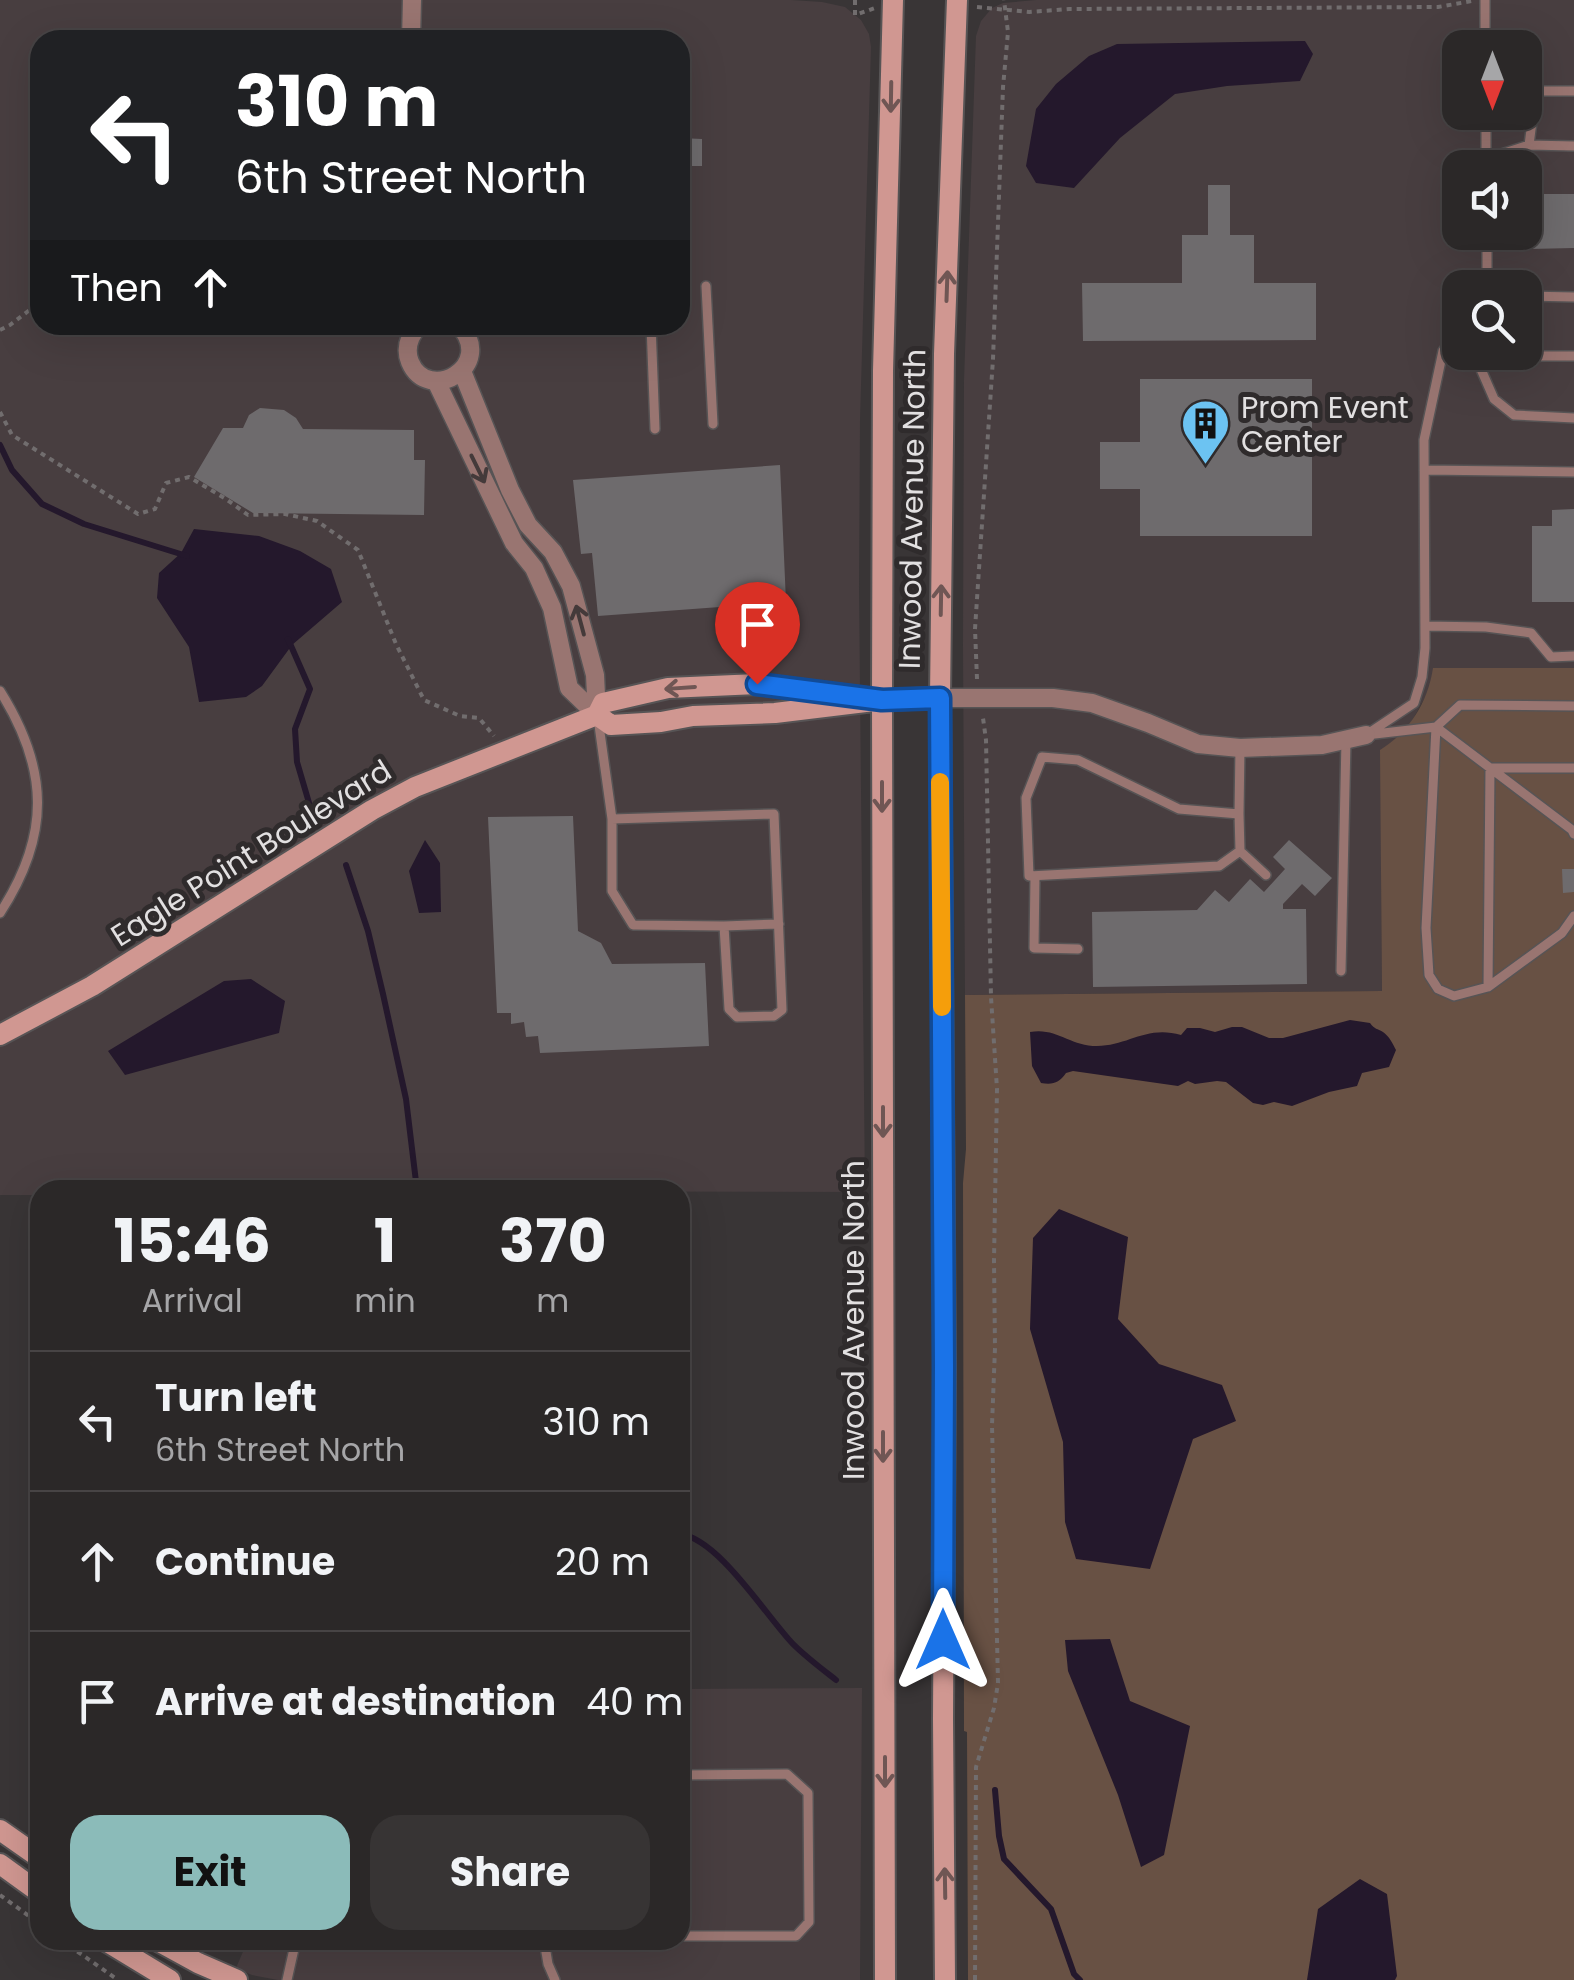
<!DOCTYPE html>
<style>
:root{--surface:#2b2828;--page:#373434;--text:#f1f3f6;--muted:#a6a6a8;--line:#474445;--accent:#8bbbb9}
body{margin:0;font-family:Poppins,sans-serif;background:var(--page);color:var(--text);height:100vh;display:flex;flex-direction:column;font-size:38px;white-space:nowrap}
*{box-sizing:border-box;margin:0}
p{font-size:32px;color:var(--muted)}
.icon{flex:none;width:55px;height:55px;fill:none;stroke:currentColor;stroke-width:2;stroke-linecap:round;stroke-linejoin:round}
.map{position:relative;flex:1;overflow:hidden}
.details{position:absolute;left:30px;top:1180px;width:660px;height:770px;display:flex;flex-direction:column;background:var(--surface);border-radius:30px;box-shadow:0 10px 40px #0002,0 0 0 2px var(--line)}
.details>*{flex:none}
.hud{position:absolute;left:30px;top:30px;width:660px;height:305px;border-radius:30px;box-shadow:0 10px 40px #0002,0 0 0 2px var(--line);background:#202124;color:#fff;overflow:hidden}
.needle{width:65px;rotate:180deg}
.fabs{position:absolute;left:1442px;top:30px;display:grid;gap:20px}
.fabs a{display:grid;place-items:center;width:100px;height:100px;border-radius:20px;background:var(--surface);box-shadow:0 10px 40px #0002,0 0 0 2px var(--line);font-size:50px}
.pin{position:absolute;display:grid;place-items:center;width:85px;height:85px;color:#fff;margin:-102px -42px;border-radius:50% 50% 50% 0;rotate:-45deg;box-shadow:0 0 10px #0007}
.pin .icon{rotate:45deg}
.me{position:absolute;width:110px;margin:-55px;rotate:0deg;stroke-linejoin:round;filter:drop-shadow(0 0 8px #0008)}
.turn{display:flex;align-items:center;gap:35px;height:210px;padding:0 40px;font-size:45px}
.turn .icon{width:130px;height:130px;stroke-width:2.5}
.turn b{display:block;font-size:70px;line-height:85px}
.then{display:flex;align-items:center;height:95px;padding:0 40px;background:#0003;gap:20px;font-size:38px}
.eta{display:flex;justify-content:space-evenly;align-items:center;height:170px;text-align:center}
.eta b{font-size:60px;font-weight:700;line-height:70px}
.action{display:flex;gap:20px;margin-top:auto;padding:20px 40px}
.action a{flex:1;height:115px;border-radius:30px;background:var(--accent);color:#111;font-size:40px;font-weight:700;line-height:115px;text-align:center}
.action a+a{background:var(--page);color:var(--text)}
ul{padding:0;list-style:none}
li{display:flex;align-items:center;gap:30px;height:140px;padding:0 40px;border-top:2px solid var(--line)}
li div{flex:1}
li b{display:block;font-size:38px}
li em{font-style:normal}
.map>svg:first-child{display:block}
.built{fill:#483e40;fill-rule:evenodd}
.green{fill:#685144}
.water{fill:#24182c}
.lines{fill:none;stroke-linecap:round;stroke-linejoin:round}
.stream{stroke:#24182c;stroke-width:6}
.building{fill:#6e6b6d}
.lane-casing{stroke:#575455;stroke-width:12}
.street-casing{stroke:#575455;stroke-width:21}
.secondary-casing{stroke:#575455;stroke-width:24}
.path{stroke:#716d6e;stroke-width:4;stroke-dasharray:5 5;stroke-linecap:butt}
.lane{stroke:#997571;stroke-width:9}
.street{stroke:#997571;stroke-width:18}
.secondary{stroke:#d09791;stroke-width:20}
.oneway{stroke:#6f5654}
.oneway2{stroke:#443a3a}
.route-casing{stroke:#114b97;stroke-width:25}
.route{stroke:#1a73e8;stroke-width:18}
.slow{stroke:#f59e0b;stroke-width:18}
.labels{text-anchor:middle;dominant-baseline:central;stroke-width:10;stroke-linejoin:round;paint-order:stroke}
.poi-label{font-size:30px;fill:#e2e0e1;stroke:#2f2b2c;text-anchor:start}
.street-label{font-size:30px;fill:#e2e0e1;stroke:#2f2b2c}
</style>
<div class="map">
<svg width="1574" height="1980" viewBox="0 0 1574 1980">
<rect width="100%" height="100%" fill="#393536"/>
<path class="built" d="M0,0H791L822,2L845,7L861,20L869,34L871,47L860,420L859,587L865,1192L40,1190V1195H0ZM40,40H680V325H40Z
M1036,0H1574V668L1434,669L1428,692L1412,721L1397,738L1381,751L1382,991L965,995L963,646L964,381L976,36L981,21L992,8L1003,3ZM1460,48H1525V112H1460ZM1460,168H1525V232H1460ZM1460,288H1525V352H1460Z
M862,1688L860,1980H278L252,1975L236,1968L248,1940H680V1689Z"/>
<path class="green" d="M1433,668H1574V1980H968L967,1732L964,1731L963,1183L966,1149L965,995L1382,991L1380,750C1409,732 1428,702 1433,668Z"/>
<path class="water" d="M1305,41L1313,54L1300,81L1227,86L1175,94L1120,138L1074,188L1036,183L1026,166L1036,109L1056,84L1089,56L1117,44Z
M194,529L259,536L300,551L331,569L342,602L292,645L262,686L246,697L199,702L189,647L157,598L159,573L181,553Z
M425,840L440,863L441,912L419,913L409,871Z
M251,979L285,1001L279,1033L125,1075L108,1051L224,981Z
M1350,1020L1370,1023C1375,1030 1377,1028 1383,1032C1389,1036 1393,1044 1396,1050L1389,1067L1362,1073L1357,1086L1329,1092L1292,1106L1274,1102L1263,1105L1253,1103L1226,1082L1217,1081L1195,1084L1188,1081L1178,1086L1073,1071L1066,1073C1059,1083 1053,1085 1041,1083L1032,1066L1030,1032C1056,1027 1070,1046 1097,1046C1128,1046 1146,1025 1181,1035L1187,1028H1200L1215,1032L1232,1027H1242L1269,1038H1283Z
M1059,1209L1128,1237L1118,1319L1159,1364L1222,1385L1236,1421L1193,1439L1150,1569L1076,1559L1065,1522L1063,1442L1030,1329L1033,1238Z
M1110,1639L1130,1701L1190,1726L1164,1855L1141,1867L1118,1795L1068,1671L1065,1640Z
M1360,1879L1387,1894L1397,1976L1395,1980H1307L1318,1909Z"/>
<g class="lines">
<path class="stream" d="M0,445L12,470L42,504L84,524L187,556
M288,639L310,689L295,729L297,762L312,813
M346,865L368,931L383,994L406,1099L417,1190
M680,1534C719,1539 766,1616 793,1644C806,1657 822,1669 836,1680
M995,1790L999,1836L1004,1859L1051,1909L1074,1974L1080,1980"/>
</g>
<path class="building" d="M40,102V250H28L29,110H36Z
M680,138L702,139V166H680Z
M1208,185H1230V235H1254V283H1316V340L1083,341L1082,283H1182V235H1208Z
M1529,194H1574V248L1529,249Z
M1140,379H1312V536H1140V489H1100V442H1140Z
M260,408L284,410L296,418L303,429L414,430V460H425L424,515L253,513L194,477L223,428H243L249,415Z
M780,465L786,602L598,616L592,553L581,554L573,480Z
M1574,509V602H1532V526H1552V510Z
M573,816L578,931L601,943L612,964L705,963L709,1046L540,1053L538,1036L526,1037L524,1022L511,1024V1013H497L488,817Z
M1289,840L1332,878L1315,896L1302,884L1283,904V909H1306L1307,984L1093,987L1092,912L1197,910L1215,890L1229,902L1250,879L1264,892L1285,869L1273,857Z
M1562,869H1574V892L1563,893Z"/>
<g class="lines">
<defs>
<path id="lane" d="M1485,0V48
M1486,112V168
M1529,145L1536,91H1574
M1486,159L1529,145L1574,146
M706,286L713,424
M1483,288L1487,275V232
M1525,296L1574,297
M651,325L655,429
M1443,351L1480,367L1541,356H1574
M1480,367L1494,399L1514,415L1574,418
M1424,470L1574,472
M1425,626L1486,627L1531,633L1551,657L1574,656
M0,691C49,769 51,835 0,913
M1574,706L1460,705L1436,727L1572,830L1574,834
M598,718L612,819V891L633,925L724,926L729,1009L737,1017L774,1016L782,1010L774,814L612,819
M1369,733L1414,703L1422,677L1425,648L1424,440L1443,351L1460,328
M1366,735L1436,727L1426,928L1429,975L1438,989L1454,996L1488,987L1562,933L1574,916
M1042,757L1078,760L1179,809L1239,814L1240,851L1219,866L1029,876L1026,798Z
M1239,814L1240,748
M1240,851L1266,875
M1035,876L1034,948L1078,949
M724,926L779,924
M1341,971L1346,740
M1488,987L1490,768H1574
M680,1775L787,1774L808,1793L809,1922L796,1936H680
M544,1940L548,1964L555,1980
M287,1980L296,1940"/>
<path id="street" d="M411,40L412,0
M419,325C410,335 404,347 410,362C428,405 497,366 459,325
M462,371L510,490L528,525L553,552L571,586L595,675L597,715
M436,381L514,543L534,568L552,608L569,688L597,715
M940,698H1053L1092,703L1148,723L1198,744L1240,748L1322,745L1366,735"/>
<path id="secondary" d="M597,715L611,725L661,722L693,716L775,713L882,700L940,698
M0,1035L92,986L372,810L415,787L597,715L603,703L668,688L757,684L882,700
M0,1830L40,1858
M0,1864L40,1893
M104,1940L170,1980
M156,1940L198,1963L237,1980
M885,1980L882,700L883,371L893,0
M945,1980L943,1719L945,1366L940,698L944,354L957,0"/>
</defs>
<use href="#lane" class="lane-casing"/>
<use href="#street" class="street-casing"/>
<use href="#secondary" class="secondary-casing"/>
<path class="path" d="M855,0V15L875,8
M977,7L1029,12L1069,9L1438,7L1472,1
M0,330L10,325L40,302
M0,412L12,435L138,514L155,509L166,483L189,477L226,499L248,515L285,514L317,521L358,550L396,644L424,700L460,716L479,718L494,736
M977,679L975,629L993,359L1003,87L1008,32L1004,0
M0,1895L40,1924
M61,1940L118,1980
M975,1980L976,1767L994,1708L998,1683L992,1425L995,1348L994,1261L997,1089L991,997L986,740L983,718"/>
<use href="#lane" class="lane"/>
<use href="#street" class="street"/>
<use href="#secondary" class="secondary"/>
</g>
<defs><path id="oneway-shaft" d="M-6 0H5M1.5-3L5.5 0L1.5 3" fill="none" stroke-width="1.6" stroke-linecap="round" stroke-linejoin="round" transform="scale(2.5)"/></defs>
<g class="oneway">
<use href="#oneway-shaft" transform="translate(891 97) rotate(91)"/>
<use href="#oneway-shaft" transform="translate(947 286) rotate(-88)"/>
<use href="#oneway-shaft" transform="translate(941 600) rotate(-89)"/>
<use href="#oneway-shaft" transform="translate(680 688) rotate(176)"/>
<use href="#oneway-shaft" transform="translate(882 797) rotate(90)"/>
<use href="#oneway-shaft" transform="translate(883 1122) rotate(90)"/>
<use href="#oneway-shaft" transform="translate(883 1447) rotate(90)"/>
<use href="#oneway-shaft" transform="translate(885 1772) rotate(90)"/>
<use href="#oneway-shaft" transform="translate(945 1883) rotate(-91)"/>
</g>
<g class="oneway2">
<use href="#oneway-shaft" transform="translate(478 469) rotate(64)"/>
<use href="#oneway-shaft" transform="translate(580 620) rotate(-105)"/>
</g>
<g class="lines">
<defs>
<path id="route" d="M757,684L882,700L940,698L944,1366L943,1640"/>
</defs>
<use href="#route" class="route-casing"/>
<use href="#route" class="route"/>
<path class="slow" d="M940,782L942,1007"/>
</g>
<defs>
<symbol id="building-pin" viewBox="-11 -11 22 30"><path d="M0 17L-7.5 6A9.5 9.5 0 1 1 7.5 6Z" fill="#6cc3f2" stroke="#2f2b2c"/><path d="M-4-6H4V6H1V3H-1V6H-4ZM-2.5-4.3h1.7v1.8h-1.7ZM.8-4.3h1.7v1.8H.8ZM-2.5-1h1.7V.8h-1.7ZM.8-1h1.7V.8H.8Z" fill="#111"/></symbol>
</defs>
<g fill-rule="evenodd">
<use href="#building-pin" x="1178" y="396" width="55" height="75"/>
</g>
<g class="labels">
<g class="poi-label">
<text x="1241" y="407">Prom Event<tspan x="1241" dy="34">Center</tspan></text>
</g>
<g class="street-label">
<text transform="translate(912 509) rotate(-89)">Inwood Avenue North</text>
<text transform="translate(251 853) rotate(-32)">Eagle Point Boulevard</text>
<text transform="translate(853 1320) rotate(-90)">Inwood Avenue North</text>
</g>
</g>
</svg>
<div class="fabs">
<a><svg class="needle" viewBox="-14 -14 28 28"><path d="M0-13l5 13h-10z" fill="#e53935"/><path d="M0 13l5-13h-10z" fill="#a6a6a8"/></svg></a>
<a><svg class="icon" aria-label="sound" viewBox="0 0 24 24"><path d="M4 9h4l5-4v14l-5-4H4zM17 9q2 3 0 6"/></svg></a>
<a><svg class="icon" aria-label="search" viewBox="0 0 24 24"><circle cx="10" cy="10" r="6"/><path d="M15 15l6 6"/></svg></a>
</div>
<div class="pin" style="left:757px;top:684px;background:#d93025"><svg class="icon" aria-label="arrive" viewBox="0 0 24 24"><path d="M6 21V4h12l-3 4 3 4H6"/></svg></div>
<svg class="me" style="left:943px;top:1640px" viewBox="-20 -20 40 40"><path d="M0-17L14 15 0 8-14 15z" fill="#1a73e8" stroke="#fff" stroke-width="4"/></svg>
<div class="hud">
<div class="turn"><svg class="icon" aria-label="left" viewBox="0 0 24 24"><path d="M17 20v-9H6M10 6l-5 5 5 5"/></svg><div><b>310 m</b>6th Street North</div></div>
<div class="then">Then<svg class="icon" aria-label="ahead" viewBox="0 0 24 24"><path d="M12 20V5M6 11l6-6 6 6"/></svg></div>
</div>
<section class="details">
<div class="eta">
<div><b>15:46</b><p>Arrival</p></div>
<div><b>1</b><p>min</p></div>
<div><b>370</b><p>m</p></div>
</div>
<ul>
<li><svg class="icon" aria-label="left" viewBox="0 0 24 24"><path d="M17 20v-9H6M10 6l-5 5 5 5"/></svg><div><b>Turn left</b><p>6th Street North</p></div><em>310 m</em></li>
<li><svg class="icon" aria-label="ahead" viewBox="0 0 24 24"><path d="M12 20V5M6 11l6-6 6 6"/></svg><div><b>Continue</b></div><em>20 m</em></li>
<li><svg class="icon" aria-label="arrive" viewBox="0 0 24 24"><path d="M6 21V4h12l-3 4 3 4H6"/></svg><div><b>Arrive at destination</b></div><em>40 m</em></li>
</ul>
<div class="action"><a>Exit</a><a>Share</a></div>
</section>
</div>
